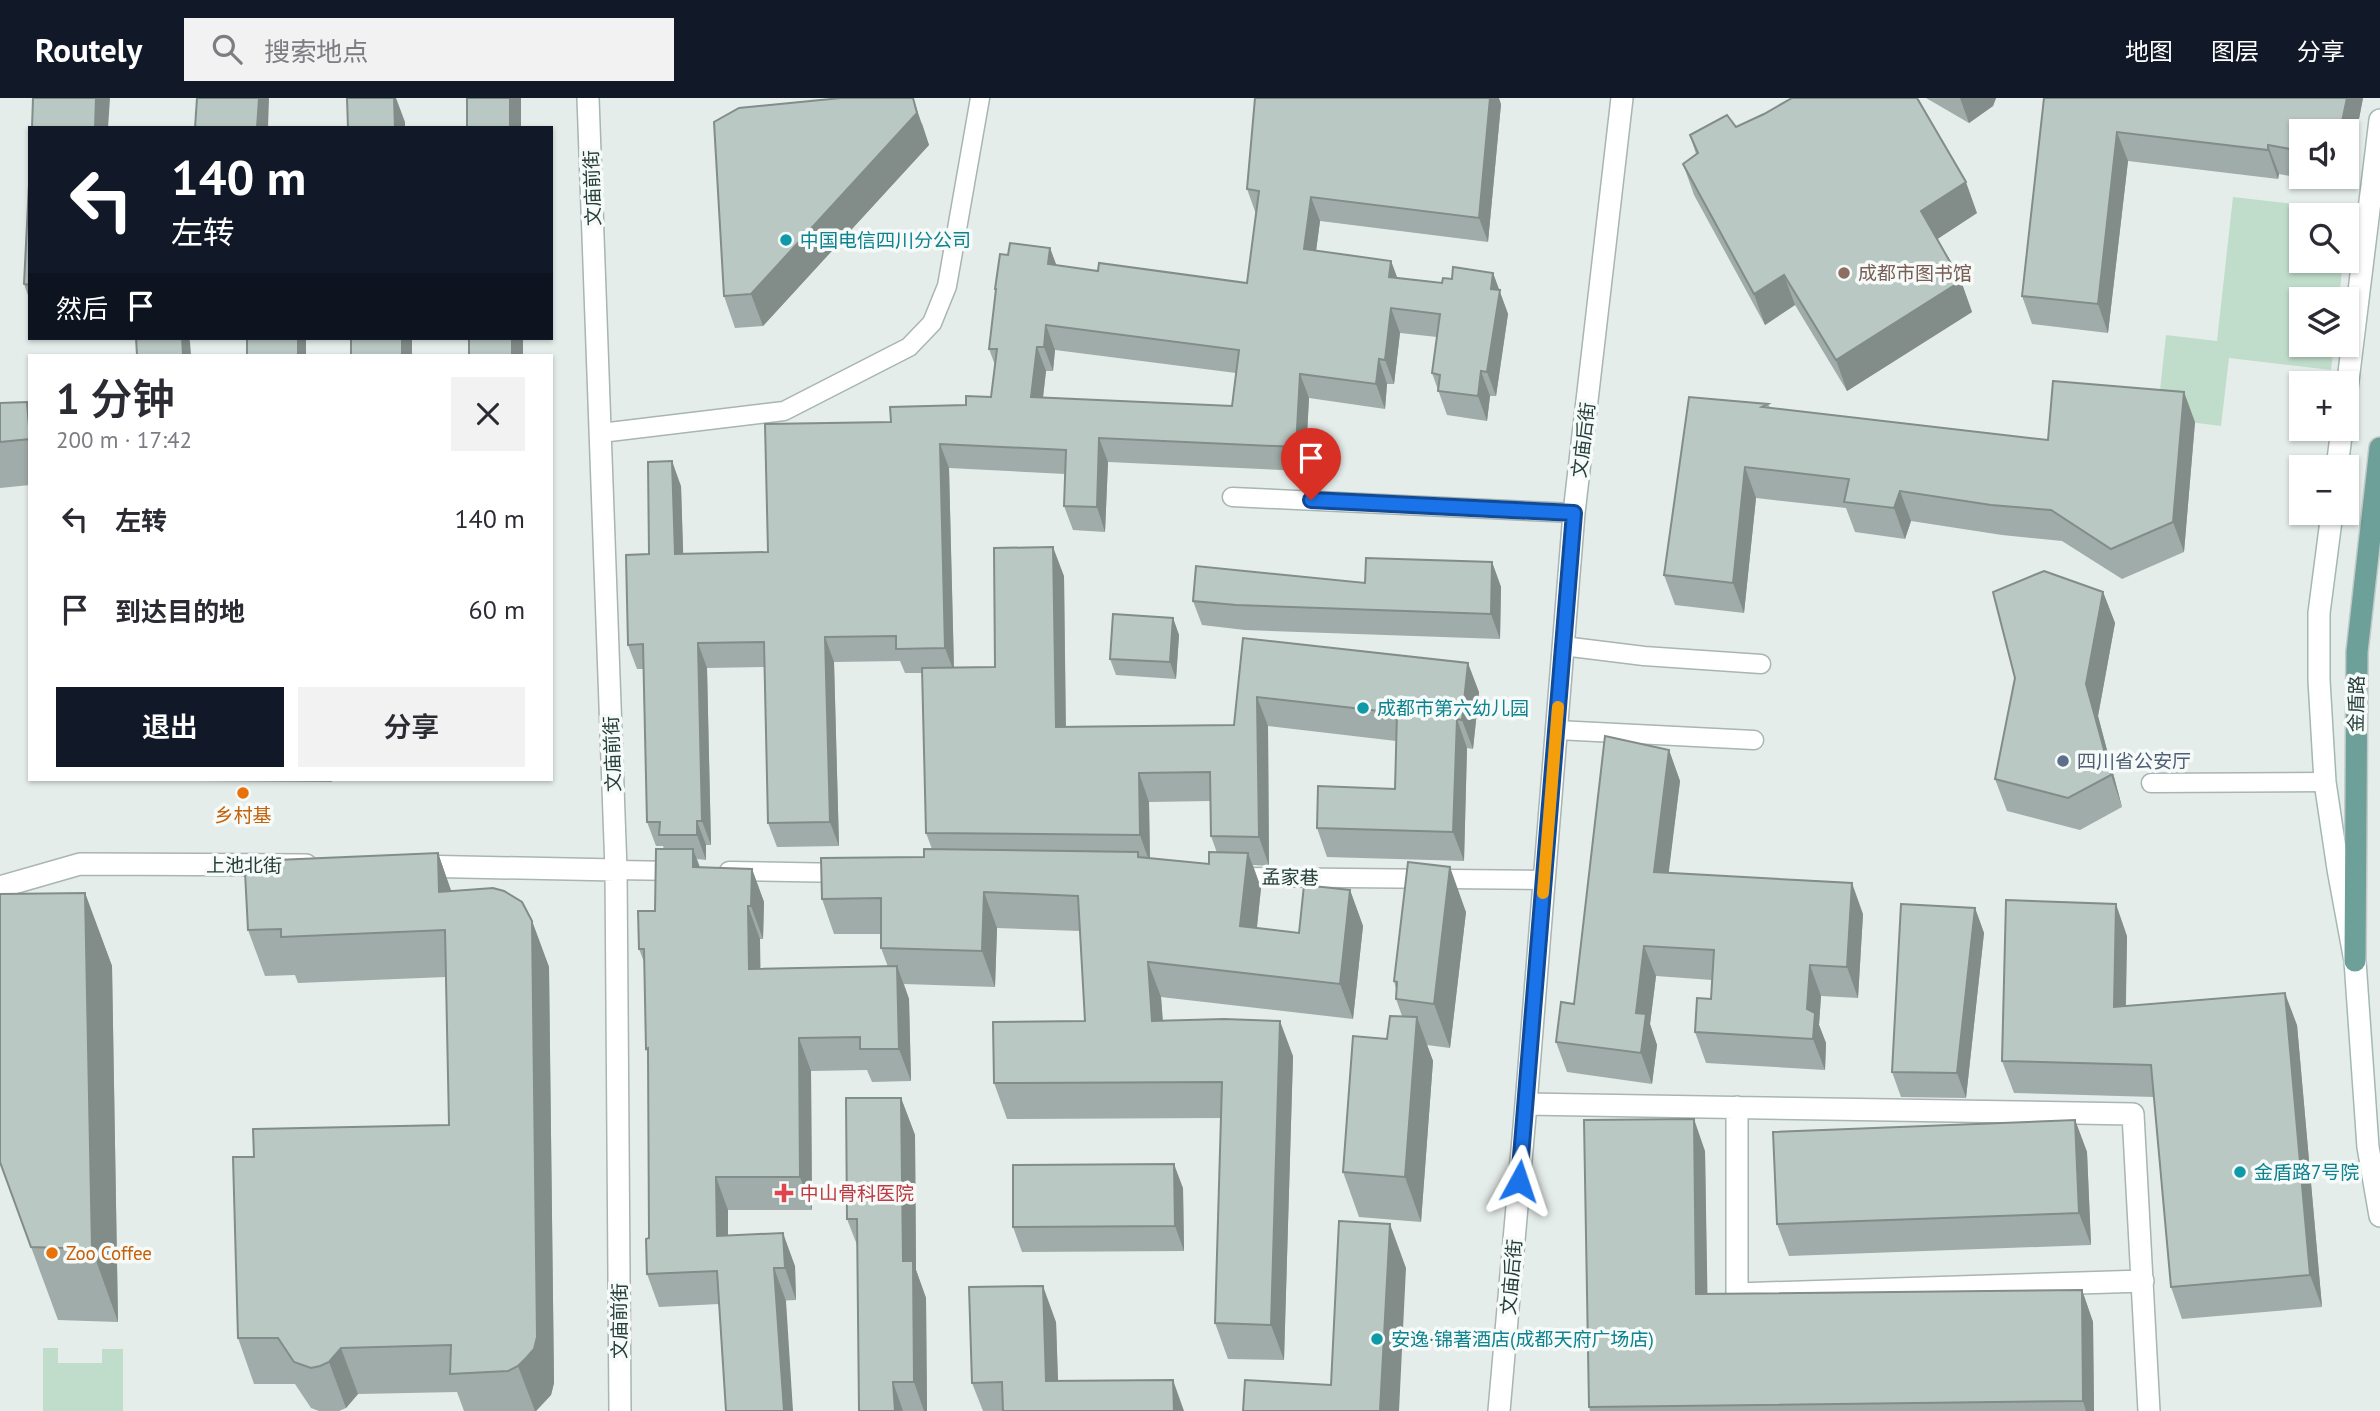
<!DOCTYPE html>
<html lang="zh">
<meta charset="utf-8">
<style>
:root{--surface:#fff;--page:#f2f2f3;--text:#2b2b33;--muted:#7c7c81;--accent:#111827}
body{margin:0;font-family:"PT Sans","Noto Sans SC",sans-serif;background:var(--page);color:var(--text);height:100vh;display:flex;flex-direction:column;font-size:26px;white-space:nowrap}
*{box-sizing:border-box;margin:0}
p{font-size:23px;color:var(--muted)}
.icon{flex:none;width:38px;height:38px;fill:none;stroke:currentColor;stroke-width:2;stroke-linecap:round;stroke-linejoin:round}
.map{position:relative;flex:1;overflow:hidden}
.drawer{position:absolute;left:28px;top:256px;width:525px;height:427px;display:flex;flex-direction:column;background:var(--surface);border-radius:0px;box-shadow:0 2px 5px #0004}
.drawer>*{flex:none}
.guide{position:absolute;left:28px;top:28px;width:525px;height:214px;border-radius:0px;box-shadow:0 2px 5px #0004;background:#111827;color:#fff;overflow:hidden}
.controls{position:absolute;left:2289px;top:21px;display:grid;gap:14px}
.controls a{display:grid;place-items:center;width:70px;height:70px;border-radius:0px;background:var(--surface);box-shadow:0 2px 5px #0004;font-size:35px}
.pin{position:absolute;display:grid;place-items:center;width:60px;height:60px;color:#fff;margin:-72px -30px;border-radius:50% 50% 50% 0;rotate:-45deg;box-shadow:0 0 7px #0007}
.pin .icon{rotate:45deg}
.me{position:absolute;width:77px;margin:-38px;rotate:5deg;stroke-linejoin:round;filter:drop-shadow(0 0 5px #0008)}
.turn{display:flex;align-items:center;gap:24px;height:147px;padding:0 28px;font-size:32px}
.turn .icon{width:91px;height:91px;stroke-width:2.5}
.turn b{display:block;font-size:49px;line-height:60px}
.then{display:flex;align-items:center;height:66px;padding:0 28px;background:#0003;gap:14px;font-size:26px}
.round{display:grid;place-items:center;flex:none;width:74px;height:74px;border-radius:0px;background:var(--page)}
.overview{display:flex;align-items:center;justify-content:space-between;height:119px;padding:0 28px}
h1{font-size:42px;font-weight:600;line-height:52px}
.button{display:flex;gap:14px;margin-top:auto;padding:14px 28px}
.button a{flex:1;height:80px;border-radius:0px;background:var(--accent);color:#fff;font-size:28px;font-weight:600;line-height:80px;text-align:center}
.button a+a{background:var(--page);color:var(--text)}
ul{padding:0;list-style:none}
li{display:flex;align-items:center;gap:21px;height:91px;padding:0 28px}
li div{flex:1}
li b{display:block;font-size:26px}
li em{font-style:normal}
header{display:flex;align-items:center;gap:42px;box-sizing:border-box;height:98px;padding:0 35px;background:var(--accent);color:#fff}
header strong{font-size:33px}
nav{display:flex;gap:38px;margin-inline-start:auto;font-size:24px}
.search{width:490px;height:63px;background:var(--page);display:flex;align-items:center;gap:18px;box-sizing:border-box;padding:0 24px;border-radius:0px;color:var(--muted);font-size:26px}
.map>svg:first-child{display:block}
.green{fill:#c0ddcb}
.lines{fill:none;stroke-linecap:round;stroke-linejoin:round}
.lane-casing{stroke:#a8b5b2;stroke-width:21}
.street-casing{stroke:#a8b5b2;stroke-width:24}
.secondary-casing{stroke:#a4b8b3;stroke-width:24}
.primary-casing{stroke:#c2c9c8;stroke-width:24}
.lane{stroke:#fff;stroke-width:18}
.street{stroke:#fff;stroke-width:21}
.secondary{stroke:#fff;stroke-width:21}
.primary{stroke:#6da098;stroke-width:21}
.wall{fill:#a0aca9;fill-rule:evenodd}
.shaded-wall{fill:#828c89}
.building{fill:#bac8c4;stroke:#828c89;stroke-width:2;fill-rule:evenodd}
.route-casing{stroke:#114b97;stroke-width:18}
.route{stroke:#1a73e8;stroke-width:12}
.slow{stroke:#f59e0b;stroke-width:12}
.culture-dot{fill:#0f9aa8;stroke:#f6faf8;stroke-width:2.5}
.education-dot{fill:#8d6e63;stroke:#f6faf8;stroke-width:2.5}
.service-dot{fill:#5c6f8a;stroke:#f6faf8;stroke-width:2.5}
.food-dot{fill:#e8710a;stroke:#f6faf8;stroke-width:2.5}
.health-dot{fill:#e0444e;stroke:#f6faf8;stroke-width:2.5}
.labels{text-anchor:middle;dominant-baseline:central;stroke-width:7;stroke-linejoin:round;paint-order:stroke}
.street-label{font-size:19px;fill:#253e3a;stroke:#f6faf8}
.culture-label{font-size:19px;fill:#0d838f;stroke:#f6faf8;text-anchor:start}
.education-label{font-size:19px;fill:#785e54;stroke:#f6faf8;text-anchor:start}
.service-label{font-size:19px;fill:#4e5e75;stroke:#f6faf8;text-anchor:start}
.food-label{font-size:19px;fill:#c56008;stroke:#f6faf8}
.health-label{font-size:19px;fill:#be3a42;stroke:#f6faf8;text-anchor:start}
</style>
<header>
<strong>Routely</strong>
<div class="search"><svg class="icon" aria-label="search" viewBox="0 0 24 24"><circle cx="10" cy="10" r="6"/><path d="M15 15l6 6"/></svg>搜索地点</div>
<nav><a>地图</a><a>图层</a><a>分享</a></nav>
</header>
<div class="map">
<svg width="2380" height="1313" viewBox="0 0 2380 1313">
<rect width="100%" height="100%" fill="#e5edeb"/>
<path class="green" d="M2233,99L2349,112L2347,131V117H2301V163H2343L2339,201H2301V247H2334L2331,272L2229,260L2221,328L2157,320L2166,237L2217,243Z
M43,1250H58V1265H102V1251H123V1313H43Z"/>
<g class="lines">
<defs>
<path id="lane" d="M601,335L784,313L909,249L932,225L947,188L980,0
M1232,399L1574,415
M1563,548L1644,558L1761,566
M1557,632L1754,642
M2151,685L2325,684
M616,772L677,773
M729,773L845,775
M1233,779L1545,782"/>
<path id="street" d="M588,0L616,772L620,1313
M415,768L616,772
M0,789L80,766L306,767
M1526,1006L2133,1016L2149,1313
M1737,1009V1196L2143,1183
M1499,1313L1526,1006L1574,415L1622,0"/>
<path id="secondary" d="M2347,291L2380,22
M2337,369L2342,331
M2332,415L2319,515V582L2325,684L2338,771L2355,863L2368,1049L2380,1118"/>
<path id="primary" d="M2355,863L2357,554L2380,350"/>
</defs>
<use href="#lane" class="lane-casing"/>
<use href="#street" class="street-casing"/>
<use href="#secondary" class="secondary-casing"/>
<use href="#primary" class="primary-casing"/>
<use href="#lane" class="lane"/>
<use href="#street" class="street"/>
<use href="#secondary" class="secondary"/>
<use href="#primary" class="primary"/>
</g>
<path class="wall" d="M1926,0H1996L1993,8L1969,25Z
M2044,0H2363L2346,89L2279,76L2278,81L2128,63L2108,235L2032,226L2022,198ZM2301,33H2347V79H2301Z
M1501,6L1488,144L1320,123L1316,153L1391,163L1397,180L1442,185L1452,181L1493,175L1508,216L1496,298H1490L1487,323L1447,317L1432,275L1437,239L1400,235L1394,286H1387L1385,311L1309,300L1305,373L1108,364L1105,434L1073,432L1064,408L1065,376L949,370L954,569H995L1064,478L1066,628L1234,627L1243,540L1479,594L1473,651L1467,650L1464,763L1327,759L1317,730L1395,691L1396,643L1268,628L1269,768L1253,767L1261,790L1257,830L1299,835L1350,792L1363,828L1353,921L1161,899L1163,923L1293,958L1284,1262L1228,1261L1215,1225L1221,1020L1007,1021L994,985L1085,923L1080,833L997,830L995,889L904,886L909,901L911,983L872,984L867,972L811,973L812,1112H728V1137L795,1168L796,1202L659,1209L647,1176L649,1140L648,956L646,951L644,864L639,851L655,813L664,751L663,748H656L647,724L643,571H637L628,547L649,456L681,388L683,456L768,454L891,324L966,307L991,299L995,267L989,251L996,194L995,191L1008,157L1050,150L1056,167L1098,173L1247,185L1256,116L1247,91ZM1055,252L1236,275L1232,308L1043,300L1046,273H1053ZM900,563L905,575H923L926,735L932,751L924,759L822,801L834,836H881V850L888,869L760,871V841H763L764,804L752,771L700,769L697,761L706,762V747H711L707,570L765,569L768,725L777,749L839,748L834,564ZM1210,703L1211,738L1217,755L1209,766L1150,760L1149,704Z
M1764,16L1977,115L1937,141L1961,183L1972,214L1847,293L1795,207L1765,227L1694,97L1683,66L1696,56L1690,37L1736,29Z
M922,25L929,47L763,228L735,230L724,198Z
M30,67V203L24,186Z
M27,304L30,313V387L0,390V305Z
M1768,306L1770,310L2048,342L2195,324L2184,454L2122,481L2062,443L2002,437L1911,423L1905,441L1855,434L1846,410L1756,400L1744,515L1675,507L1664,477Z
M1492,464L1501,489L1500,541L1245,532L1202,527L1193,503L1365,485Z
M2103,494L2115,525L2098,618L2122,709L2080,732L2007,713L1995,681Z
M1173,520L1179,537L1176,581L1116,577L1110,561Z
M1669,652L1680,683L1668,775L1863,816L1858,900L1821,898L1819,927L1826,945L1825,972L1706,965L1695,934L1711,901L1712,882L1656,878L1650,926L1657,947L1652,986L1567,974L1556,944L1574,906Z
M198,681H332V684L200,683Z
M438,755L451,793L532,823L549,869L554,1285L551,1297L536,1313H464L457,1294L358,1296L346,1310L339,1313H319L311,1310L295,1286H254L238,1240L254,1059L449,1027L446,879L298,885L295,877L265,878L248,832L278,773Z
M85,795L112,868L118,1224L58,1222L0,1065Z
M1975,810L1984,835L1966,1000L1901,999L1892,974Z
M1466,814L1450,950L1427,947L1433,963L1421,1124L1359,1119L1343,1074L1387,941L1402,918L1396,901V891L1394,883Z
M2127,838L2126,908L2297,927L2322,1209L2182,1221L2171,1189L2154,999L2014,995L2002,963Z
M901,1000L915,1037L916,1172L926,1200L927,1313H859L857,1147L847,1121Z
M2075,1022L2087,1054L2091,1147L1789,1158L1777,1126Z
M1705,1053L1707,1196L2082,1192L2093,1224L2094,1313H1590L1589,1309Z
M1183,1090L1184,1153L1022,1154L1013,1129Z
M1056,1224L1058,1283L1184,1313H983L972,1285Z"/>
<path class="shaded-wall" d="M96,0H110L108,30H95Z
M259,0H269L268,30H257Z
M394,0H396L405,24V30H395Z
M510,0H521V30H510Z
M913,0L929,47L763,228L751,196Z
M1490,0H1499L1501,6L1488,144L1479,120Z
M1960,0H1996L1993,8L1969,25Z
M2347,0H2363L2346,89L2342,79H2347V33H2340Z
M2117,34L2128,63L2108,235L2098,206Z
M2268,47L2279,76L2278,81L2268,52Z
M1966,84L1977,115L1933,144L1921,113Z
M1311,99L1320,123L1313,176L1304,151Z
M1050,150L1059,174L1048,166Z
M1391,163L1400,187L1389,179Z
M1493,175L1508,216L1496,298L1487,274L1491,191Z
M1784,177L1795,207L1765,227L1754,196Z
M1961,183L1972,214L1847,293L1836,262Z
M1391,210L1400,235L1394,286L1385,262Z
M1046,227L1055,252L1053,273L1044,249Z
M182,240H189L190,244L191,257H183Z
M298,240H306V257H298Z
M402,240H412V257H402Z
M512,240H523V257H512Z
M1037,249L1046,273L1040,324L1031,299Z
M1379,261L1387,286L1385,311L1376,286Z
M1481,273L1490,298L1487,323L1478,298Z
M1300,276L1309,300L1305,373L1296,349Z
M2184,294L2195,324L2184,454L2173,424Z
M27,304L30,313V331Z
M1099,340L1108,364L1105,434L1097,409Z
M940,346L949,370L954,574L945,550Z
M672,363L681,388L684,480L675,456Z
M1745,369L1756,400L1744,515L1733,485Z
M1900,393L1911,423L1905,441L1894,410Z
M1053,449L1064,478L1066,658L1056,629Z
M1492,464L1501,489L1500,541L1491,516Z
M2103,494L2115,525L2098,618L2122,709L2111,677L2086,586Z
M1173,520L1179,537L1176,581L1170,564Z
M825,539L834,564L839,748L830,724Z
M698,545L707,570L711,747L702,723Z
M1468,565L1479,594L1473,651L1462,622Z
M1257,599L1268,628L1269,768L1259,739Z
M1457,621L1467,650L1464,763L1453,734Z
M1669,652L1680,683L1665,805L1654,774Z
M1139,675L1149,704L1150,766L1140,737Z
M697,723L706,747V762L697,737Z
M693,751L705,784L693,769Z
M438,755L454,801L439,794Z
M1248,755L1261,790L1253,864L1240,828Z
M1450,769L1466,814L1450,950L1434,906Z
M752,771L764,804L763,841L751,808Z
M1852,785L1863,816L1858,900L1847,869Z
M1350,792L1363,828L1353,921L1340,886Z
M984,794L997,830L995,889L982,853Z
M85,795L112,868L118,1224L92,1151Z
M2116,806L2127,838L2125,941L2114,909Z
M748,808L760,841L761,904L749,871Z
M1975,810L1984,835L1966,1000L1957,975Z
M532,823L549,869L554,1285L551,1297L536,1313H535L518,1268Z
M1644,848L1656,878L1650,926L1657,947L1652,986L1641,955L1636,915Z
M1148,864L1161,899L1165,958L1152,923Z
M1810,867L1821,898L1819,927L1826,945L1825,972L1813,941L1807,911Z
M897,868L909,901L911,983L899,951Z
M2285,895L2297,927L2322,1209L2310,1177Z
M1417,919L1433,963L1421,1124L1405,1079Z
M1280,923L1293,958L1284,1262L1271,1227Z
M799,940L811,973L812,1112L800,1079Z
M901,1000L915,1037L916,1172L926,1200L927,1313H924L914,1284L903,1163Z
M1694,1021L1705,1053L1708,1228L1696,1196Z
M2075,1022L2087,1054L2091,1147L2079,1115Z
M1174,1066L1183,1090L1184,1153L1175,1128Z
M716,1079L728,1112V1170L717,1138Z
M1390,1126L1406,1170L1399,1313H1380Z
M783,1135L795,1168L796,1202L785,1170Z
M774,1170L786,1203L793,1313H784Z
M1043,1188L1056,1224L1059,1313L1046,1283Z
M2082,1192L2093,1224L2094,1313H2086L2083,1303Z
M341,1250L358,1296L346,1310L329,1264Z
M1173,1282L1184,1313H1174Z
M893,1284L903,1313H895Z"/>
<path class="building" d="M33,0H96L95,30H32Z
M197,0H259L257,30H195Z
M347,0H394L395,30H348Z
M467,0H510V30H467Z
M841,0H913L917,15L751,196L724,198L714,24L739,10Z
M1255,0H1490L1479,120L1311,99L1304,151L1391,163L1389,179L1442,185L1443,180L1452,181L1453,169L1493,175L1491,191L1500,192L1487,274L1481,273L1478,298L1438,293L1440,277L1432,275L1440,216L1391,210L1385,262L1379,261L1376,286L1300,276L1296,349L1099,340L1097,409L1064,408L1066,352L940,346L945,550L896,551V538L825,539L830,724L768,725L764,544L698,545L702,723H697V737H659L660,724H647L643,546L628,547L626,457L649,456L648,364L672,363L675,456L768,454L765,326L891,324L890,309L966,307V298L991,299L997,251H989L996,191H995L1000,156L1008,157L1010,145L1050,150L1048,166L1098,173L1099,165L1247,185L1259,93L1247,91ZM1046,227L1239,252L1232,308L1031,299L1037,249H1044Z
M1792,0H1917L1966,84L1921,113L1961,183L1836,262L1784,177L1754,196L1683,66L1698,55L1690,37L1727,17L1736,29L1764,16Z
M2044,0H2347L2340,33H2301V53L2268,47V52L2117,34L2098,206L2022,198Z
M30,67V187L24,186Z
M136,240H182L183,257H137Z
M247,240H298V257H247Z
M351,240H402V257H351Z
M469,240H512V257H469Z
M2053,283L2184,294L2173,424L2111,451L2051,412L1991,407L1900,393L1894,410L1844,404L1849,381L1745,369L1733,485L1664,477L1689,299L1768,306L1762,309L2048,342Z
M27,304L30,341L0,344V305Z
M1053,449L1056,629L1234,627L1243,540L1468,565L1462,622L1457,621L1453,734L1317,730L1318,688L1395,691L1397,615L1257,599L1259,739L1211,738L1210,674L1139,675L1140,737L926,735L922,570L995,569L994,450Z
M1366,460L1492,464L1491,516L1236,507L1193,503L1196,468L1365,485Z
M2044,473L2103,494L2086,586L2111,677L2068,700L1995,681L2015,580L1993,494Z
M1113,516L1173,520L1170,564L1110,561Z
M1605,638L1669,652L1654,774L1852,785L1847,869L1810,867L1807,911L1815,915L1813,941L1695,934L1697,900L1711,901L1714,852L1644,848L1636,915L1646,916L1641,955L1556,944L1561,904L1574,906Z
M656,751H693V769L752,771L751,808H748L749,871L897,868L899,951H860V939L799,940L800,1079H716L717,1138L783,1135L785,1170H774L784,1313H726L717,1173L647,1176L646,1141L649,1140L648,950L646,951L644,851H639L638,813H655Z
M924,751L1138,754V759L1209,766V754L1248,755L1240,828L1299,835L1304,787L1350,792L1340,886L1148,864L1152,923L1224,921L1280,923L1271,1227L1215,1225L1222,984L994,985L993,924L1085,923L1078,798L984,794L982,853L881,850V800L822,801L821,760L924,759Z
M438,755L439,794L493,790L504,793L522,804L532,823L537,1239L534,1251L527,1259L518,1268L508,1273L450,1276L451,1247L341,1250L329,1264L320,1268L311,1270L294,1264L278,1240H238L233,1059H254L253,1031L449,1027L445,832L281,839V831L248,832L245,774L278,773L277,762Z
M1408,764L1450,769L1434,906L1396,901L1397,884L1394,883Z
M85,795L92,1151L31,1149L0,1064V796Z
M2006,802L2116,806L2114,909L2285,895L2310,1177L2171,1189L2151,967L2002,963Z
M1901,806L1975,810L1957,975L1892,974Z
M1390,918L1417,919L1405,1079L1343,1074L1353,938L1387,941Z
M846,1000H901L903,1163H913L914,1284H893L895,1313H859L857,1121H847Z
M1694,1021L1696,1196L2082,1192L2083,1303L1589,1309L1584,1022Z
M2075,1022L2079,1115L1777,1126L1773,1034Z
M1174,1066L1175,1128L1013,1129V1067Z
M1339,1123L1390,1126L1380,1313H1243L1245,1282L1331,1287Z
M1043,1188L1046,1283L1173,1282L1174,1313H1003L1002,1284L972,1285L969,1189Z"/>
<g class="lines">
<defs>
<path id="route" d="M1311,402L1574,415L1519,1083"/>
</defs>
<use href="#route" class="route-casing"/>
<use href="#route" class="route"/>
<path class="slow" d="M1543,795L1558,609"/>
</g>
<g class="culture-dot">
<circle cx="786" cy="142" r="7"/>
<circle cx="1363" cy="610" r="7"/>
<circle cx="2240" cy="1074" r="7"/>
<circle cx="1377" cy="1241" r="7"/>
</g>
<circle class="education-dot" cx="1844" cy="175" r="7"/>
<circle class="service-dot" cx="2063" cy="663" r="7"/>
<g class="food-dot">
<circle cx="243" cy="695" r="7"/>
<circle cx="52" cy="1155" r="7"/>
</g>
<path class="health-dot" d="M780.5 1084.5h7v7h7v7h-7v7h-7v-7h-7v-7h7z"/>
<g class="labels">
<g class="street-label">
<text transform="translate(592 90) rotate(-92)">文庙前街</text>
<text transform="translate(1583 342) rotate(-83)">文庙后街</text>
<text transform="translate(2356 606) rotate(-89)">金盾路</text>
<text transform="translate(612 656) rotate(-92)">文庙前街</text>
<text x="244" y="767">上池北街</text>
<text transform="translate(1290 779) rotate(1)">孟家巷</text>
<text transform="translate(1511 1179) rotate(-85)">文庙后街</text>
<text transform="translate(619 1223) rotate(-90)">文庙前街</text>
</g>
<g class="culture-label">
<text x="800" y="142">中国电信四川分公司</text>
<text x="1377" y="610">成都市第六幼儿园</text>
<text x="2254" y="1074">金盾路7号院</text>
<text x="1391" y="1241">安逸·锦著酒店(成都天府广场店)</text>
</g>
<g class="education-label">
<text x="1858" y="175">成都市图书馆</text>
</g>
<g class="service-label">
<text x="2077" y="663">四川省公安厅</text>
</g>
<g class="food-label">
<text x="243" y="717">乡村基</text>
<text x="66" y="1155" text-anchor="start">Zoo Coffee</text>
</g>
<g class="health-label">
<text x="800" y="1095">中山骨科医院</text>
</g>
</g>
</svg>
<div class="controls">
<a><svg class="icon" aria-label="sound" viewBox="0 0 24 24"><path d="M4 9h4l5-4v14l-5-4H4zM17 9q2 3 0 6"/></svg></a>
<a><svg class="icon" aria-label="search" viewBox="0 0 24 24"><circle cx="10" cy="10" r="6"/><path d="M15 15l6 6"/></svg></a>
<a><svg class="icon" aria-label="layers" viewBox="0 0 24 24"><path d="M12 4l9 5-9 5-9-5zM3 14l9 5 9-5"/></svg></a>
<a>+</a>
<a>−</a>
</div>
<div class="pin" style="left:1311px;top:402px;background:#d93025"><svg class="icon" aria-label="arrive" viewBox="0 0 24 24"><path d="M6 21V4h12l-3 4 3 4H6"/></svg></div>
<svg class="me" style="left:1519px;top:1083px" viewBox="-20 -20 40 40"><path d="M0-17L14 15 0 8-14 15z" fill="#1a73e8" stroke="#fff" stroke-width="4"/></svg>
<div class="guide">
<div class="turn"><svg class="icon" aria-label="left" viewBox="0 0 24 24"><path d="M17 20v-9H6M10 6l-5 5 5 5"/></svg><div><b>140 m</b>左转</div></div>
<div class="then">然后<svg class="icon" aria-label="arrive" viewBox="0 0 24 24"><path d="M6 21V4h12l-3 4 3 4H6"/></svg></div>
</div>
<section class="drawer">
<div class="overview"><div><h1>1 分钟</h1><p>200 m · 17:42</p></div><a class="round"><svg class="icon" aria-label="close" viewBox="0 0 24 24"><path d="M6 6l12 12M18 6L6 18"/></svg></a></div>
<ul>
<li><svg class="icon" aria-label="left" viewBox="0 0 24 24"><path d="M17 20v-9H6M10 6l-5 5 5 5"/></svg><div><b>左转</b></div><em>140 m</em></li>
<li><svg class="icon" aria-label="arrive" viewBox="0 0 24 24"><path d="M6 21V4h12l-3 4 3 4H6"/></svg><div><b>到达目的地</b></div><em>60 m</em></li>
</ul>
<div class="button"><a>退出</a><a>分享</a></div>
</section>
</div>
